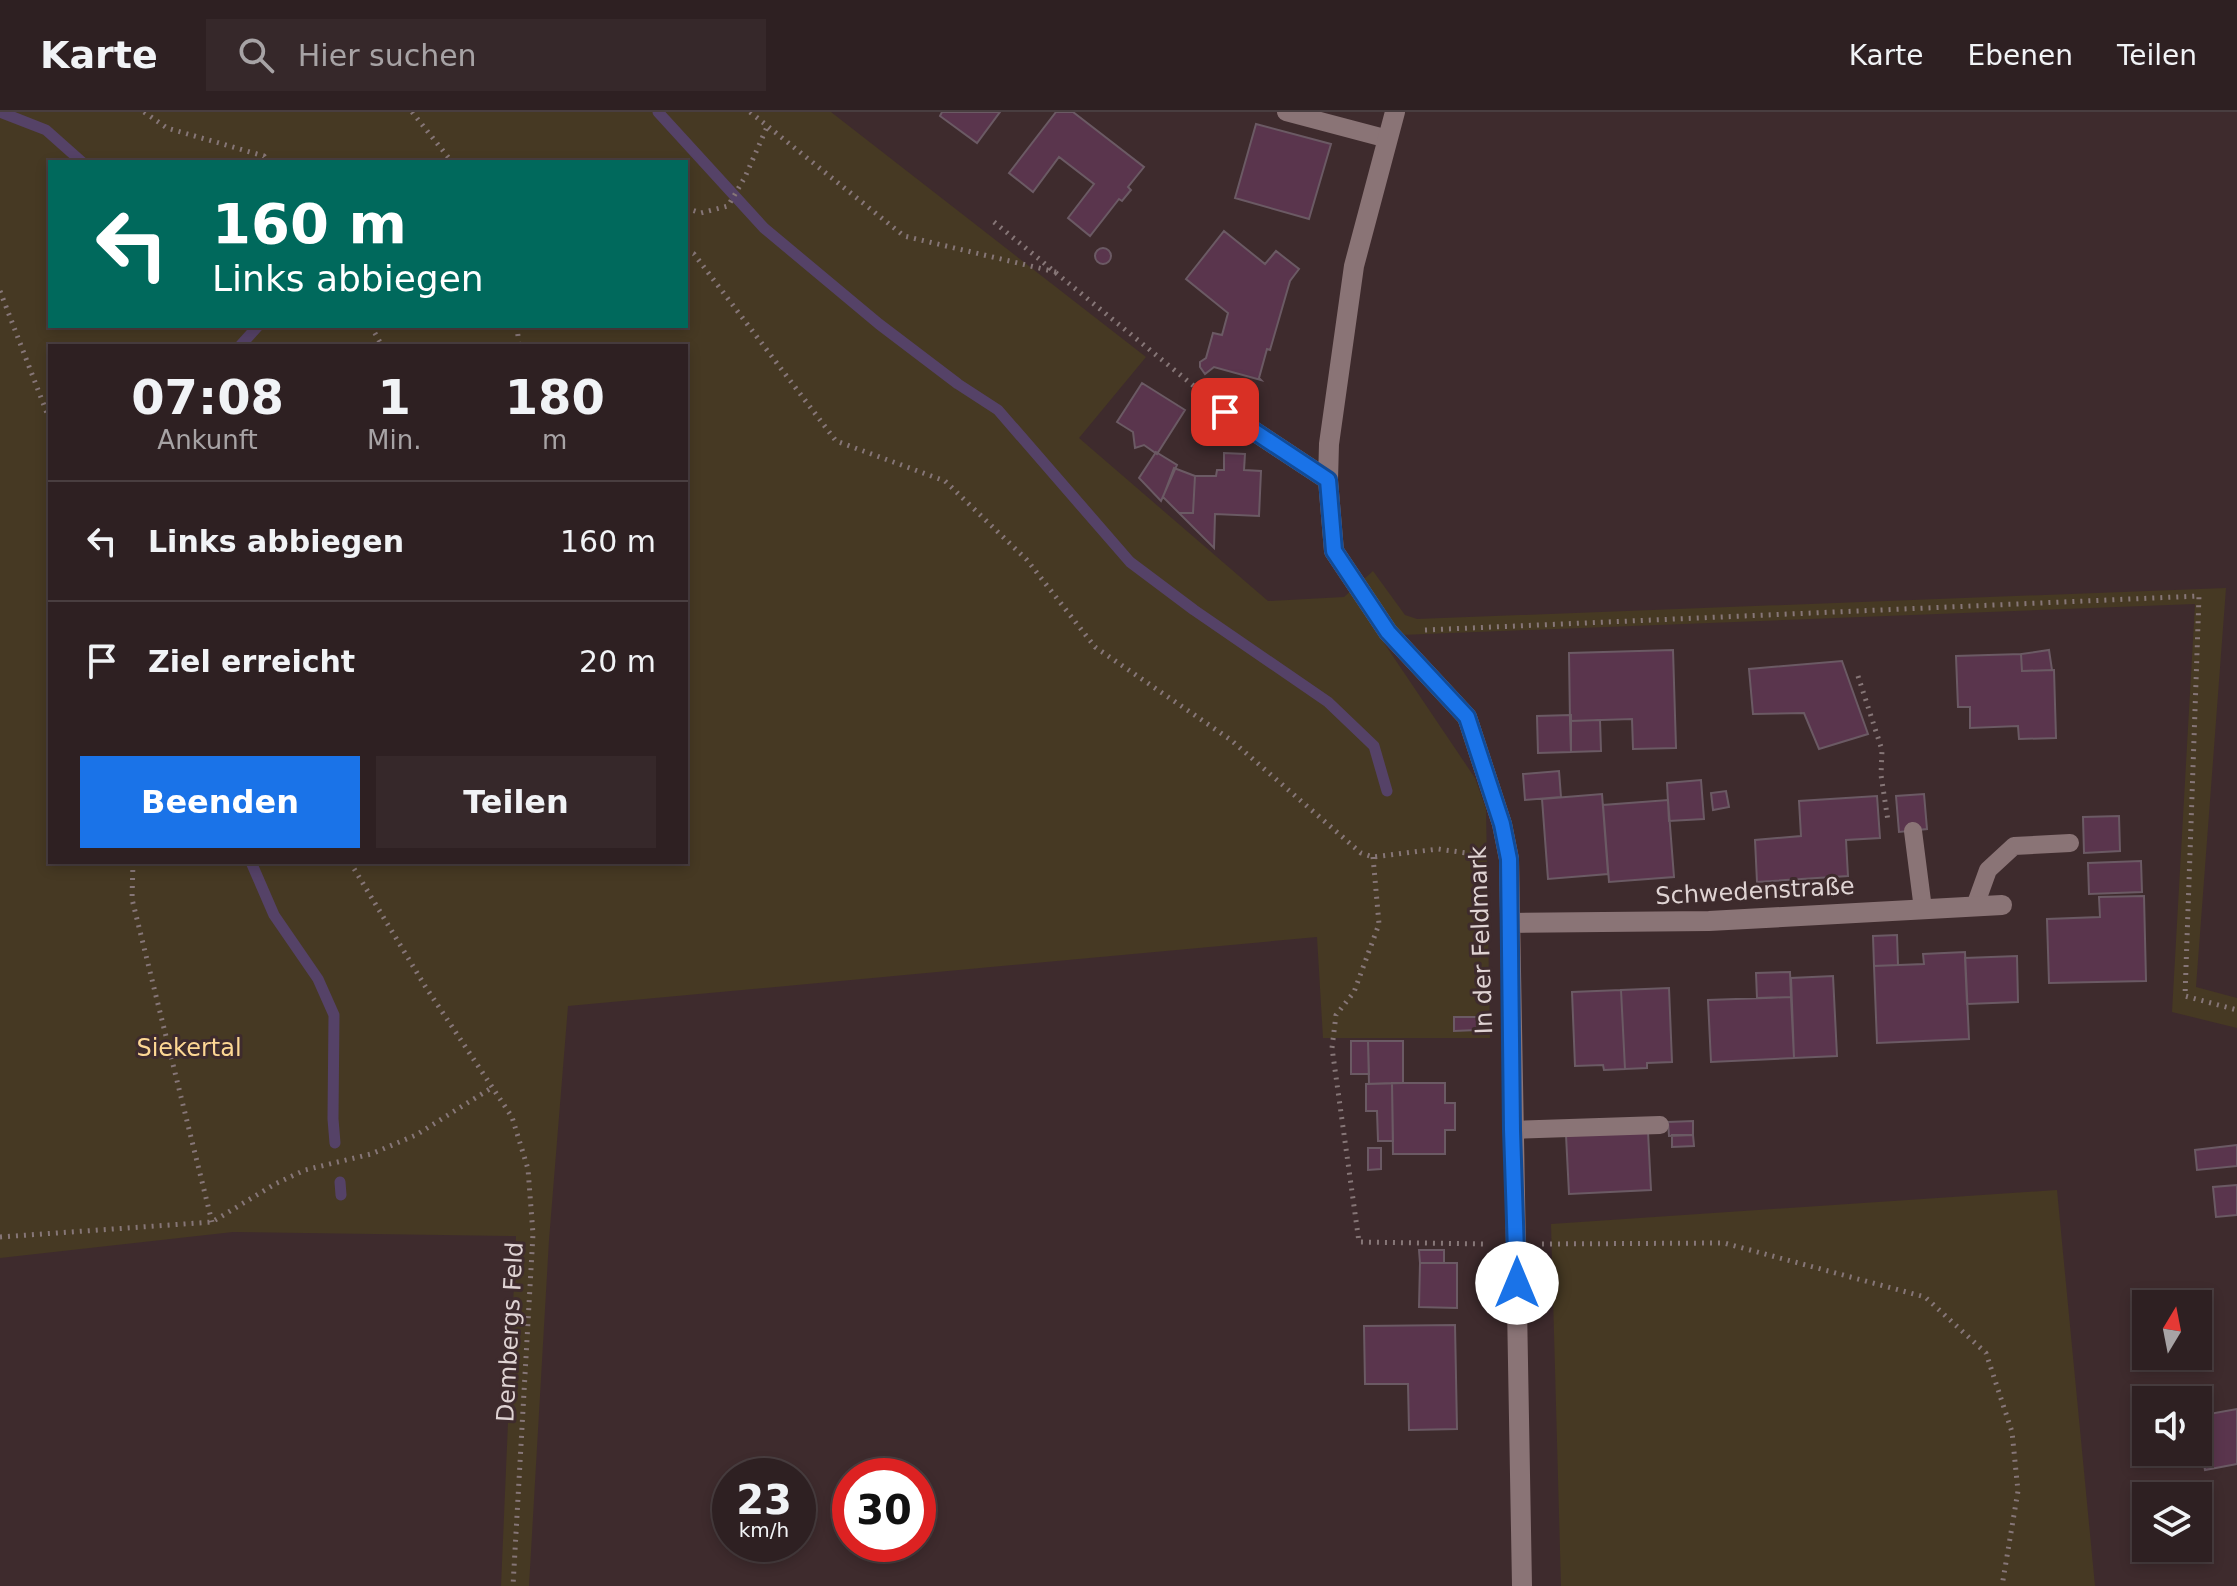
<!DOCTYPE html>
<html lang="de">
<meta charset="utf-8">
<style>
:root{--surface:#2e2022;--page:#36282a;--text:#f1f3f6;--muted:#a7a3a5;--line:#493e40;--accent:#1a73e8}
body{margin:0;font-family:"DejaVu Sans",sans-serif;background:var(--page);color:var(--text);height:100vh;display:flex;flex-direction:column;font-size:30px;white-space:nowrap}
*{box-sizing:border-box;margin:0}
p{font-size:26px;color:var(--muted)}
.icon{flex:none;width:44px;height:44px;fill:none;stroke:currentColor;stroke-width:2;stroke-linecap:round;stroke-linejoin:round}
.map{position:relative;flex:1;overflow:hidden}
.panel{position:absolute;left:48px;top:232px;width:640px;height:520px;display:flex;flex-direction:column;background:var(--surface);border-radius:0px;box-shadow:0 4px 12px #0003,0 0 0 2px var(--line)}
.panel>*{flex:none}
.guide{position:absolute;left:48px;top:48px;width:640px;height:168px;border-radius:0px;box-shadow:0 4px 12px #0003,0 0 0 2px var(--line);background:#00695c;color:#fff;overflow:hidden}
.needle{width:52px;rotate:10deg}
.controls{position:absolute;left:2132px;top:1178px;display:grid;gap:16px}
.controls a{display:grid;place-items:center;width:80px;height:80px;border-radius:0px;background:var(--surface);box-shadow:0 4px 12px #0003,0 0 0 2px var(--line);font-size:40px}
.speed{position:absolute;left:712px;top:1346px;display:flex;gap:16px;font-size:40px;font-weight:700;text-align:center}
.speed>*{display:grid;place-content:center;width:104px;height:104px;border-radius:50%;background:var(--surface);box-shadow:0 4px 12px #0003,0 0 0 2px var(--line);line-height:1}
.speed small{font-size:20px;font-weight:400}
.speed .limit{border:12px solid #d22;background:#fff;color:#111}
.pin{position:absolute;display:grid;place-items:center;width:68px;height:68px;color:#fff;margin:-34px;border-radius:16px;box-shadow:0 4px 12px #0006}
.me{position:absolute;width:88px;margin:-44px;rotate:0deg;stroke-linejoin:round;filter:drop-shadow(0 0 6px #0008)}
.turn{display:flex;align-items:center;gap:28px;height:168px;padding:0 32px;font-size:36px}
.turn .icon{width:104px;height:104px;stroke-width:2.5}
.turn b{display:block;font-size:56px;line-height:68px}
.eta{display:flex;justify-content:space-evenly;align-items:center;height:136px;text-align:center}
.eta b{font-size:48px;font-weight:800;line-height:56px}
.cta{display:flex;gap:16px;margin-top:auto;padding:16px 32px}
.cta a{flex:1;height:92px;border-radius:0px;background:var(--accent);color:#fff;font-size:32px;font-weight:800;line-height:92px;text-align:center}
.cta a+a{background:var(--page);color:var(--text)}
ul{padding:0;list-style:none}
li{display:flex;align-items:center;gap:24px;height:120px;padding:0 32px;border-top:2px solid var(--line)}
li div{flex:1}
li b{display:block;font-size:30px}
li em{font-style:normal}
header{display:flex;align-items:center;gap:48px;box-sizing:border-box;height:112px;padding:0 40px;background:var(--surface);border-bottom:2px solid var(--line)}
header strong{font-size:38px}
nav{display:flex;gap:44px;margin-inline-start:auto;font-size:28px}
.search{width:560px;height:72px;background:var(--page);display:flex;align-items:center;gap:20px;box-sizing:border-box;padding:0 28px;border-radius:0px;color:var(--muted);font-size:30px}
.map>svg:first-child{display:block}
.green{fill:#463923;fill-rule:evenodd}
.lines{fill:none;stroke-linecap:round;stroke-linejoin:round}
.stream{stroke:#554267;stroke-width:11}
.building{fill:#5a354d;stroke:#6b5a64;stroke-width:2}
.path{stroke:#867677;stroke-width:5;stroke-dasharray:2 6;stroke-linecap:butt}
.service{stroke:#8a7476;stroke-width:18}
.minor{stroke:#8a7476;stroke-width:20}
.route-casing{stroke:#114b97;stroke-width:20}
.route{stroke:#1a73e8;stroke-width:14}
.labels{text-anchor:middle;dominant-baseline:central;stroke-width:6;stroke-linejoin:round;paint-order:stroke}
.street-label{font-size:24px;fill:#dfd3d3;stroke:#3e2b2d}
.park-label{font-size:24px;fill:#fdd794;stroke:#3e2b2d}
</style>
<header>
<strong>Karte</strong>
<div class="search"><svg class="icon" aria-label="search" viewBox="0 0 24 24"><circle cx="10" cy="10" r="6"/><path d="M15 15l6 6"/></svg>Hier suchen</div>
<nav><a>Karte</a><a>Ebenen</a><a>Teilen</a></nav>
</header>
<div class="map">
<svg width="2237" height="1474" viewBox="0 0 2237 1474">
<rect width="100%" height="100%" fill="#3e2b2d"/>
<path class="green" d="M0,0H831L1146,245L1079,326L1268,489L1344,485L1373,459L1405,503L1417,507L2226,476L2196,875L2237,886V916L2172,900L2195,492L1401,523L1384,531L1475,666L1486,697L1490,926H1323L1317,825L568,894L549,1128L529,1474H501L516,1124L233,1120L0,1146ZM50,50H686V214H50ZM50,234H686V750H50Z
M2057,1078L2095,1474H1561L1551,1112Z"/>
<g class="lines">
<path class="stream" d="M0,0L46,18L82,50
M658,0L764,116L879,212L958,272L998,298L1130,450L1194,498L1328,590L1374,634L1387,679
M240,234L258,214
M251,750L274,803L318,867L334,903L333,1007L335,1031
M340,1070L341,1083"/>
</g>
<path class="building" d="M942,0H1000L977,31L940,4Z
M1056,0H1073L1144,55L1128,75L1131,78L1122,89L1119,87L1090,124L1068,106L1094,72L1059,45L1033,80L1009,61Z
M1256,12L1331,32L1309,107L1235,86Z
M1224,119L1265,152L1276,139L1299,157L1290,169L1270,238L1267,237L1259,266L1261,268L1214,255L1205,262L1200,255V250L1206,246L1213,221L1222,223L1228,201L1186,167Z
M1095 144a8 8 0 1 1 16 0a8 8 0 1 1-16 0Z
M1142,271L1185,298L1157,342L1144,333L1135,336L1133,320L1117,310Z
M1156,340L1177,353L1161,389L1139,366Z
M1224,341L1245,342L1244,358L1261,359L1259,404L1215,402L1214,436L1179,401H1193L1195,364H1216L1217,358H1224Z
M1174,356L1195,364L1193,401H1179L1163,385Z
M1673,538L1676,636L1633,637L1632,607L1570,609L1569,541Z
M2049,538L2052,558L2022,559L2021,542Z
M2021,542L2022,559L2054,558L2056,626L2019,627L2018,614L1970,616V595H1958L1956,544Z
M1842,549L1868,622L1819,637L1804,601L1753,602L1749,557Z
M1571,603V640L1538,641L1537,604Z
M1600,608L1601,639L1571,640L1570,609Z
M1559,659L1561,685L1525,688L1523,662Z
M1701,668L1704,707L1669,709L1667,671Z
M1726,679L1729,695L1713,698L1711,681Z
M1602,682L1608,762L1548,767L1542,687Z
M1924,682L1927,717L1899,720L1896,684Z
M1877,684L1880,726L1846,728L1848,764L1757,770L1755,728L1801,724L1799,689Z
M1668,688L1674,765L1609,770L1603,693Z
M2119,704L2120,739L2084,741L2083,705Z
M2141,749L2142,780L2089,782L2088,751Z
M2144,784L2146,869L2049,871L2047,807L2100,805L2099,785Z
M1897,823L1898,853L1874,854L1873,824Z
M1965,840L1969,927L1877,931L1874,854L1924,852L1923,842Z
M2017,844L2018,890L1967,892L1965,846Z
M1790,860L1791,885L1757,886L1756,861Z
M1833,864L1837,944L1794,946L1791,866Z
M1669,876L1672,950L1647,951V956L1625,957L1621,878Z
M1621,878L1625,957L1604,958L1603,953L1575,954L1572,880Z
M1791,885L1794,946L1711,950L1708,888Z
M1454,905H1477V918L1454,919Z
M1351,929H1368L1369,962H1351Z
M1368,929H1403V971L1369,972Z
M1392,971H1445V991H1455V1018H1445V1042H1393Z
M1392,971L1393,1029H1378L1377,999H1366V972Z
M1693,1009V1023L1669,1024L1668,1010Z
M1648,1020L1651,1078L1569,1082L1566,1023Z
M1672,1023H1693L1694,1034L1672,1035Z
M2237,1033V1054L2197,1058L2195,1038Z
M1368,1036H1381V1057L1368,1058Z
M2237,1073V1103L2216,1105L2213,1075Z
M1419,1138H1444V1151H1420Z
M1420,1151H1457V1196L1419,1195Z
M1455,1213L1457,1317L1409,1318L1408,1272H1365L1364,1214Z
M2237,1297V1352L2205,1358L2198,1320V1304Z"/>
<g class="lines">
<path class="path" d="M144,0L167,16L264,44L268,50
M412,0L452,50
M750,0L904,124L1060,161
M686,96L701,101L728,94L745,65L767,15
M994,110L1206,284
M686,138L694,142L836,329L945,369L1027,448L1095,535L1231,628L1361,741L1373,745L1438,737L1481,743
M0,179L50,309
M371,214L382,234
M517,214L519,234
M1425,518L2199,484L2185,884L2237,898
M1858,564L1882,638L1881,663L1888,709
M1373,745L1379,812L1354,880L1336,903L1332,936L1359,1130L1488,1132
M133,750L132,787L212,1110
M350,750L425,874L512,1005L528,1057L533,1122L513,1474
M0,1125L212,1110L275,1072L305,1058L371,1042L416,1023L493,975
M1542,1132L1724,1131L1925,1185L1986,1241L2012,1320L2018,1379L2002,1474"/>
<path class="service" d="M1286,0L1388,27
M1913,719L1923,797
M1975,794L1988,758L2014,734L2070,731
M1512,1018L1660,1013"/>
<path class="minor" d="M1395,0L1354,154L1329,332L1328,368L1334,439L1388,520L1467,605L1502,712L1509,747L1522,1474
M1225,300L1328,368
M1510,811L1709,809L2002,793"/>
</g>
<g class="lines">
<defs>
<path id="route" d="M1225,300L1328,368L1334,439L1388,520L1467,605L1502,712L1509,747L1512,1018L1517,1171"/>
</defs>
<use href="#route" class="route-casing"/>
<use href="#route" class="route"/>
</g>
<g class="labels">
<g class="street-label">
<text transform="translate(1755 779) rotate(-3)">Schwedenstraße</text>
<text transform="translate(1481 828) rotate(-92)">In der Feldmark</text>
<text transform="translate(510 1220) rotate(-87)">Dembergs Feld</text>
</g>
<g class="park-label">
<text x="189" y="936">Siekertal</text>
</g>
</g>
</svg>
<div class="controls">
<a><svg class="needle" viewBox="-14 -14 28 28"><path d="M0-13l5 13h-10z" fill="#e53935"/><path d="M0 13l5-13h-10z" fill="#a7a3a5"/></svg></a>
<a><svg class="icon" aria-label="sound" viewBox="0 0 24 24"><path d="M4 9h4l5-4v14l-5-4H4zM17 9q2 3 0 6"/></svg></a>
<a><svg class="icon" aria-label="layers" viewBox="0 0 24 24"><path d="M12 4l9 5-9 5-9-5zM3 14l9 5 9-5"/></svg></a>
</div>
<div class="speed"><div>23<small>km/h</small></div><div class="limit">30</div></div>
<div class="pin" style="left:1225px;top:300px;background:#d93025"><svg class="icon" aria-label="arrive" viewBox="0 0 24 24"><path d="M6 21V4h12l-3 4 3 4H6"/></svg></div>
<svg class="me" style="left:1517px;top:1171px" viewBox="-20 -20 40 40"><circle r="19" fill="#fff"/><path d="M0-13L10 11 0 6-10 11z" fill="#1a73e8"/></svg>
<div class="guide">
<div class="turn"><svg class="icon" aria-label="left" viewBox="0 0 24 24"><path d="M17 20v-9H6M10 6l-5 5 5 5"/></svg><div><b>160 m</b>Links abbiegen</div></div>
</div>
<section class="panel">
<div class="eta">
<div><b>07:08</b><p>Ankunft</p></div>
<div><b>1</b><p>Min.</p></div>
<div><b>180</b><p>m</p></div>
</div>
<ul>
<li><svg class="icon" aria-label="left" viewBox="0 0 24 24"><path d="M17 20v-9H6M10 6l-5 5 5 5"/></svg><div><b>Links abbiegen</b></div><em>160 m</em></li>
<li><svg class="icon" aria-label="arrive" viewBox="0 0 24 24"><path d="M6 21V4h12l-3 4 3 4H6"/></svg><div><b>Ziel erreicht</b></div><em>20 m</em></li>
</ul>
<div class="cta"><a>Beenden</a><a>Teilen</a></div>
</section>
</div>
